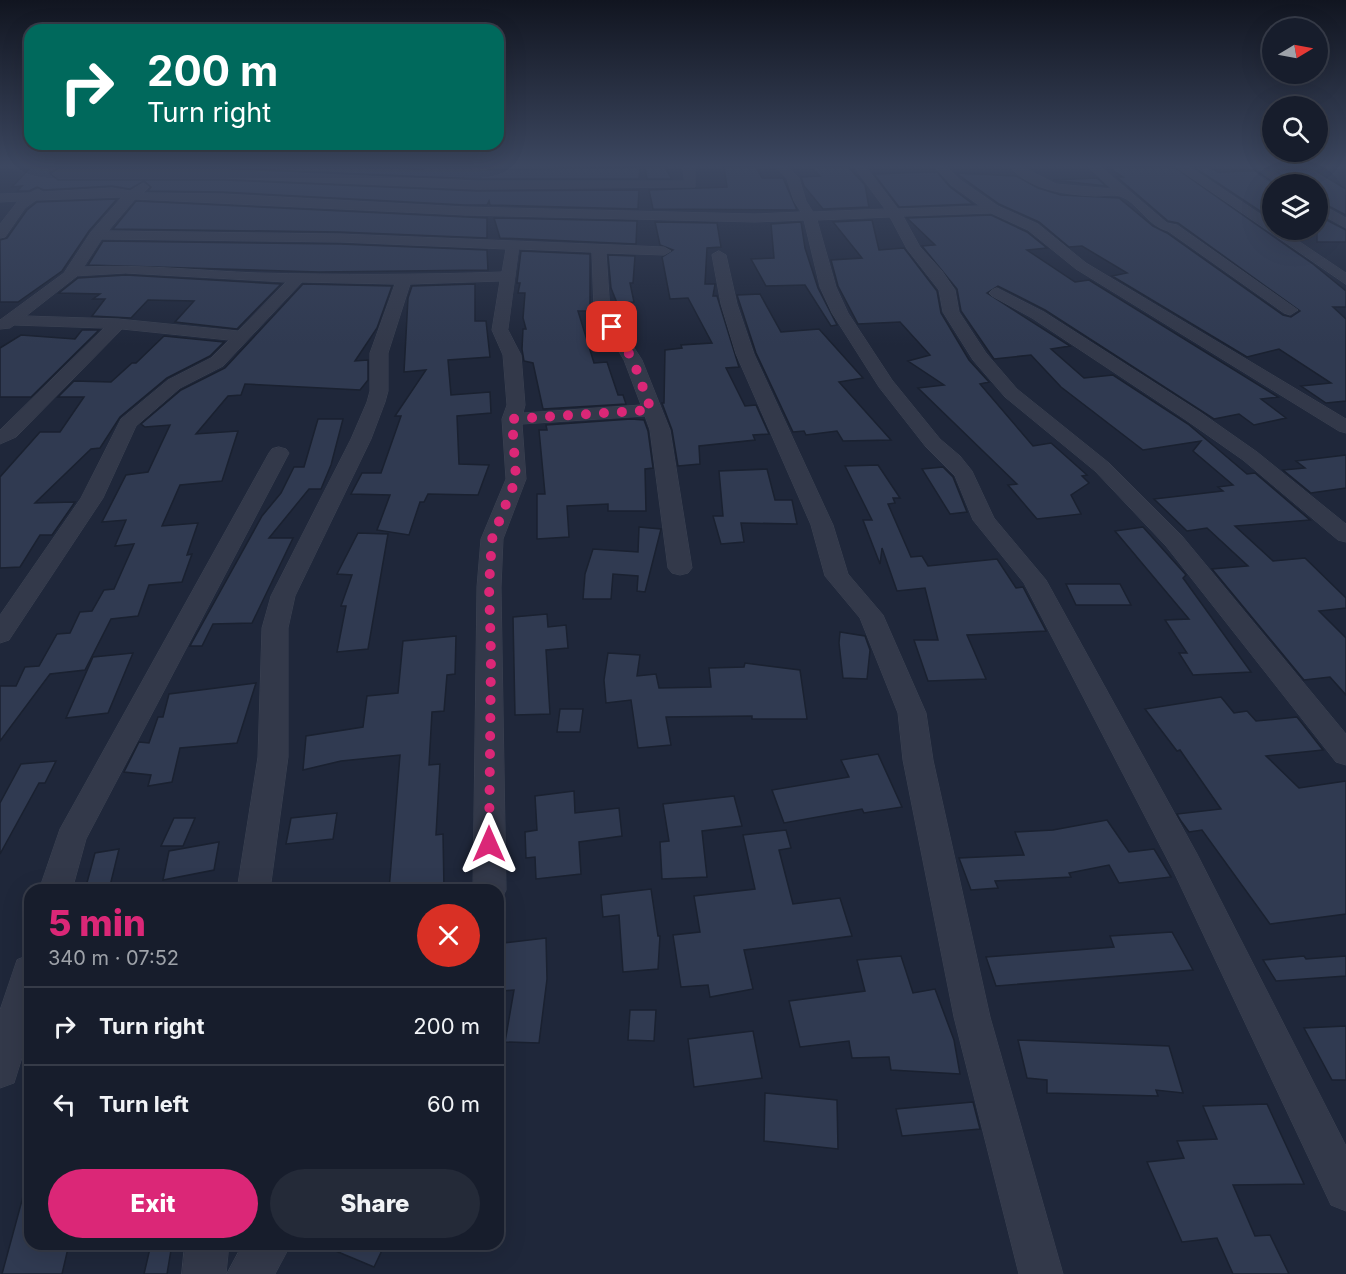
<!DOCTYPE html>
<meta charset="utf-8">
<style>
:root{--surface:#171d2c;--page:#242a38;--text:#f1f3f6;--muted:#9ea2a9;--line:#363b48;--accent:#db2777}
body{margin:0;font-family:Inter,sans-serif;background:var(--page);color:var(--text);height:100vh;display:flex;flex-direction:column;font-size:22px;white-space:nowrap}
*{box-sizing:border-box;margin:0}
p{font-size:20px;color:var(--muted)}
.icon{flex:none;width:33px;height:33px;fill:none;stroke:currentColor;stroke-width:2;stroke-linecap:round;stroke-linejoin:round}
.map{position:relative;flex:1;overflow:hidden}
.panel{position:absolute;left:24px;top:884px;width:480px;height:366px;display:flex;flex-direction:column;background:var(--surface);border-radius:18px;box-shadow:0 6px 24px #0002,0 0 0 2px var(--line)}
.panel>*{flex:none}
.hud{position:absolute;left:24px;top:24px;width:480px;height:126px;border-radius:18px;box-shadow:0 6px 24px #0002,0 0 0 2px var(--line);background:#00695c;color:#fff;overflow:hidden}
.needle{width:39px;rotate:80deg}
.tools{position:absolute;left:1262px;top:18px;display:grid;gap:12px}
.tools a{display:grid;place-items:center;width:66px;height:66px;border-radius:50%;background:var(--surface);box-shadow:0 6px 24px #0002,0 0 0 2px var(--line);font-size:30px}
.pin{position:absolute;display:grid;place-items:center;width:51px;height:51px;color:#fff;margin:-26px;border-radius:12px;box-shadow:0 3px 9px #0006}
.me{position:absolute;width:66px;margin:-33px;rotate:0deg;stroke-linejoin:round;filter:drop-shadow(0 0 4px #0008)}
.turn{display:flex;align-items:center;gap:21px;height:126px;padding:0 24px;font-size:27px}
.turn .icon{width:78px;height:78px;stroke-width:2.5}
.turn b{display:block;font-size:42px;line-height:51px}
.round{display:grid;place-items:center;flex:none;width:63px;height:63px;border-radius:32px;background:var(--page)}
.overview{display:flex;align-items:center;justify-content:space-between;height:102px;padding:0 24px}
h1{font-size:36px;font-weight:800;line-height:45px;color:var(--accent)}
.primary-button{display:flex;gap:12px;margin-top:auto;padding:12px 24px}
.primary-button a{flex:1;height:69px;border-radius:36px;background:var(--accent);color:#fff;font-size:24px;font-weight:800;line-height:69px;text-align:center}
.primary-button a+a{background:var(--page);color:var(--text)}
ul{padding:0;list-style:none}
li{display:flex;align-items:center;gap:18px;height:78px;padding:0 24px;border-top:2px solid var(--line)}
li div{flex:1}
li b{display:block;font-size:22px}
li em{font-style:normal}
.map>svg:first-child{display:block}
.building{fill:#303a51;stroke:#1a2130;stroke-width:1.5}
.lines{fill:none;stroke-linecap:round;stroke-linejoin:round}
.street-casing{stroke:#3c4353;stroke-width:1}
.street{fill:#33394a;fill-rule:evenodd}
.route{stroke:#db2777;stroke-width:10;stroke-dasharray:0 18}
</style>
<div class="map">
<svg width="1346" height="1274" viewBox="0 0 1346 1274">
<rect width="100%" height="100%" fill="#1f273a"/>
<path class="building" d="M31,167H360L422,169L425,167H491L488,170L640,167L639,179H477L225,168H58L50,173L58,180H225L477,191L639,190L638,209L490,205L489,201L487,205H465L223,192L148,191L151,187L144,181L130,189L112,186L44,190L37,187L29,191H17L22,186L12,187Z
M645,167H665L672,179H647Z
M724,167H756L762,178H783L797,210L653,209L649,190L727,187Z
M811,167H848L865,185L869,207L823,209L804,186L801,177L820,176Z
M1107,167H1174L1313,264L1346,291V307H1333L1346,319V401L1326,403L1301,386L1331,383L1279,349L1247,357L1112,276L1127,273L1082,246L1069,247L1039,222L999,204L956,173L1016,176L1038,188L1061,195L1119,198L1153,226L1167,233L1283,315L1291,317L1300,311L1178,223L1168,221L1117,177H1123Z
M1194,167H1209L1218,172L1256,171L1275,184H1272V219Z
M1274,169H1313L1346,189V215L1317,200V184H1293Z
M927,172H937L950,187L973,204L899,207L874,174Z
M1097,178L1106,186L1053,180Z
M117,199L89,231L62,271L18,302H0V240L7,238L27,210L37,202Z
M136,201L487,218V238L340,232L113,229Z
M991,215L1027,232L1047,248L1027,250L1075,282L1089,280L1278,397L1261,399L1286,418L1254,425L1239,414L1214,419L1045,310L998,286L987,293L1070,346L1051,349L1084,378L1113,375L1188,424L1247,474L1255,473L1310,520L1235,526L1273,561L1305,558L1346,598V608L1319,611L1346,638V695L1330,677L1304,680L1212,569L1248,566L1207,528L1187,531L1154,499L1223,491L1218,487L1233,485L1193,451L1201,441L1143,450L1061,387L1031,355L994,359L961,311L957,289L922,246L935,245L907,218Z
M1317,215L1346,230V242H1317Z
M494,218L637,221L636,244L500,238Z
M872,220L879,250L904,248L937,291L941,313L969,360L989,382L980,384L1033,446L1051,443L1087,475L1082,476L1089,483L1071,495L1081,514L1037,519L1008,485L1017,484L918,388L944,385L908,361L930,355L900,322L858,324L838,286L831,260L862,258L833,222Z
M655,222L717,223L721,247L707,248L705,284H715L713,296H717L739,367L726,368L745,406L756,405L769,434L753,435L755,440L699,446L700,464L678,466L672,430L662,403H664L665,350L682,348L681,345L712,343L688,298L670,299L662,257L673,250L660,245Z
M801,222L805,248L818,288L837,325L831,326L805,285L766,286L751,259L774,258L771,224Z
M103,241L340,244L487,250L488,270L319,272L88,265Z
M521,251L590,254V311H578L594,363L607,362L618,395H623L626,404L543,409L533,363L524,361L522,349L523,329H526L523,318L525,293H518L520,283H517Z
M608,255L635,256L633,283H630L634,302L617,303L611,288Z
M126,275L281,284L237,329L175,322L194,301L148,300L131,318L92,316L105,299H93L100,294L59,293L78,278Z
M303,284L392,286L377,328L355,361L368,360V380L360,390L245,384L241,395L228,396L196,434L238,431L222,481L180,485L162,526L198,523L187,555L192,554L182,582L149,585L138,616L111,619L85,670L50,674L0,741V686H16L25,667L39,666L57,634L70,633L80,612L92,611L104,590L114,589L134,544L115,546L126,520L102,522L126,475L148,472L170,425L145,427L141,424L181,390L225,368Z
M475,284V321H486L490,357L448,360L451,395L490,392L491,413L457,416L459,464L489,465L478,495L428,494L424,502H420L409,535L377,530L390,495L351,494L362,473H381L401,416H395L426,370L404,372L408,298L412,286Z
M760,294L781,332L819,329L863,378L839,382L891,440L843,441L837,431L806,435L804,431L793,432L756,353L737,295Z
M82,330H99L31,397H0V348L21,335L75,339Z
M164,336L224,342L210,356L167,378L120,417L100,448L91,449L35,503L75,502L52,535H40L20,567L0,568V477L40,432H60L84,397H58L74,381L111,382L132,363H136Z
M318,419H343L331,465L321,489H309L269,538H293L252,623L213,624L202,646H190L262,516L281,493L294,467H304Z
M631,419L644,420L648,431L653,468L645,469L646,511H608V504L567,506L569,537L537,539V494H545L539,430H547L546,425Z
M1346,455V488L1311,493L1283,470L1305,468L1296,461Z
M878,465L900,498H893L895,503L888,504L911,557L922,556L928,566L997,559L1016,588L1023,587L1046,631L967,635L986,679L928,681L914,640H938L925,588L897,591L882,548L880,564L863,520H872L845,466Z
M943,467L953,477L967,512L950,514L922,469Z
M767,469L775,500H792L797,524L741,523L744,542L721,544L713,516H723L719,471Z
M639,527L661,529L645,592L637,591L638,576L613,574L611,599H583L585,574L593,549L638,552Z
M1143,527L1186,575L1183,578L1251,672L1193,675L1179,653H1187L1165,620L1189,619L1115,531Z
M358,533L388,534L368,649L337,652L346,606H341L352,575L337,574Z
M1066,584H1120L1131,605H1076Z
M547,614L548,627L566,625L568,648L546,650L550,714L515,715L513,617Z
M840,632L865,636L870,650L867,679L843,678L839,643Z
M456,636L455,674L447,675L444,711L432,712L429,765L440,764L436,835L443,834L444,890H389L400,755L341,761L303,770L306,736L363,727L367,696L398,693L403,641Z
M133,653L108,713L66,718L93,657Z
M608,653L640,655L637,676L656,674L659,688L711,687L709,668L744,667L745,663L800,670L807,719H752V716L666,717L671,745L638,748L631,700L606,703L604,680Z
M256,683L237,743L180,748L172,782L148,786L151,775L124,772L139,742L149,743L158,717H163L169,694Z
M1221,697L1234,713L1247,711L1256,721L1297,717L1323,750L1266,756L1299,788L1346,781V914L1270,924L1202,830L1189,832L1181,821L1177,814L1221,809L1180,750L1177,751L1145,709Z
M560,709H583L580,732H557Z
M878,754L902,807L864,813L862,809L784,823L772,790L849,777L841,760Z
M56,761L45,783H39L0,854V803L21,764Z
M574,791L575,813L619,808L622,836L579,842L581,874L536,879L535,857L526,858L525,832L537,830L535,796Z
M734,796L742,826L702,831L707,877L662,879L660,842L669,841L663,804Z
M337,813L333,839L286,844L291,818Z
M174,818H195L183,846H161Z
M1107,820L1129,852L1154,849L1171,877L1119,883L1109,865L1069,873L1071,877L995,881L998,888L971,890L959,858L1024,855L1015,832L1053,830Z
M786,830L791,848L779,850L793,904L840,898L852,936L744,950L753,989L710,997L708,985L681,987L673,935L700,932L694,896L755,889L743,835Z
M219,842L214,870L163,880L169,851Z
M119,849L109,890H85L95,853Z
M651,889L658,936H660L658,969L623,972L619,915L603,917L601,895Z
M1172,932L1193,970L996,986L986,957L1114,947L1110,936Z
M546,938L547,979L539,1043L505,1042L514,990L503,991V943Z
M901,956L913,993L935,989L954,1040L960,1074L891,1070L889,1057L852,1058L849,1041L800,1047L789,1001L865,991L857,960Z
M1304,956L1306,959L1346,956V976L1276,981L1263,960Z
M630,1010H656L654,1041L628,1040Z
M1346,1026V1080H1332L1304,1028Z
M753,1031L762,1078L694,1087L688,1039Z
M1018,1040L1169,1046L1183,1093L1156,1090L1158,1096L1047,1093V1080L1027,1078Z
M765,1093L837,1100L838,1149L764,1141Z
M973,1102L980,1129L902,1136L896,1109Z
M1267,1104L1304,1184L1233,1185L1255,1236L1270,1235L1289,1274H1233L1217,1238L1182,1242L1147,1162L1184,1158L1177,1141L1217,1139L1203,1106Z
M24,1193L30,1194V1244H69L62,1274H2Z
M151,1244H172L167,1274H144Z
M319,1244H385L374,1267Z"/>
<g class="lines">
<defs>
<path id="street" d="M683,167H695V187L477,189L225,178H58L52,174L58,170H225L477,181H684Z
M776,167H788L799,178L806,201L813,212L885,209L854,167H866L898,209L980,206L951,185L935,167H947L959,179L998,206L1038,224L1086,263L1346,419V433L1339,431L1076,269L1028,230L991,213L903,216L920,247L942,271L955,290L959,312L986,353L1017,389L1109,463L1182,536L1346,734V765L1336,762L1166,546L1095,471L1005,397L973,360L943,312L939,290L907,249L890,217L817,220L836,287L848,313L892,380L940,439L960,456L972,471L994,518L1046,580L1197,854L1346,1146V1211L1331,1205L1174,872L1024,583L973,520L955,476L926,447L879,387L832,313L820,287L804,220L755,222L465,215L135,199L108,231L340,234L664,247L671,251L664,255L606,253L610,311L642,360L670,430L692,568L688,573L680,575L672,573L668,568L650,430L645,416L522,424L526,479L503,539L501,587L506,890L501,900L498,901V890H473L477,587L481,539L506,479L502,419L507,405L503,355L492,330L500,281L410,284L388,353V391L385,402L371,439L295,596L288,628V757L270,890H237L258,757L262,628L271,596L351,439L367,402L370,391V353L395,284L302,282L223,366L180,388L136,426L103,498L9,640L0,643V615L81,498L121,419L168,380L211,358L229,340L122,329L16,437L0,444V430L104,328L14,325L10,328L0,329V320L64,273L91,232L122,197L36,200L25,208L5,237L0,238V224L18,201L0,202V194L30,193L38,189L43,192L112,188L130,191L143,183L149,187L143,193H148L223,194L465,207L755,214L801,212L794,201L787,179ZM102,239L340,242L506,249L502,272C420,275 340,275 258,273C200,271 143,264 84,267ZM519,249L592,252L594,311L624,360L641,405L523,413L525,405L521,355L508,330ZM126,273L286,282L238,331L118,319L26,316L77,276Z
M1010,167H1023L1056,184L1112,189L1088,167H1101L1167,223L1177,225L1298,310L1290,315L1284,313L1168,231C1147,226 1137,201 1120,196C1113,194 1103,196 1096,196C1067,195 1030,190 1010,167Z
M1176,167H1190L1272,222V230H1282L1346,273V284Z
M1254,167H1268L1291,184H1278Z
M1317,202L1346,218V228L1317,212Z
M719,251L726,255L737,304L754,354L833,525L848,574L883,615L926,713L933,760L990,1017L1063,1274H1019L954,1017L903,760L898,713L860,618L825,576L811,525L736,354L721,304L712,255Z
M997,288L1044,312L1200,412L1257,452L1346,524V542L1338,540L1243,460L1186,420L1032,318L992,296L989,293L992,290Z
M279,447L286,449L289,453L86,839L72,890H39L60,829L269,453L272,449Z
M30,955V1032L14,1083L0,1088V1010L17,960Z
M185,1244H229L226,1274H182Z
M243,1244H291L275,1274H227Z"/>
</defs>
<use href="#street" class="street-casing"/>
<use href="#street" class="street"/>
</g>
<linearGradient id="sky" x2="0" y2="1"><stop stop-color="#111520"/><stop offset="0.48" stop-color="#3c4760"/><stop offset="1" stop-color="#3c4760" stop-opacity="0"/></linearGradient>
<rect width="1346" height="345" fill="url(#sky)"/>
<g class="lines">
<path class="route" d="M489,844L491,655L489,586L492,539L516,479L512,419L651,410L633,360L612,327"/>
</g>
</svg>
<div class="tools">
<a><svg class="needle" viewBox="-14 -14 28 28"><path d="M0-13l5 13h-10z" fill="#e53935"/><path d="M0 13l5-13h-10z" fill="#9ea2a9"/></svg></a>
<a><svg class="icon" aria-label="search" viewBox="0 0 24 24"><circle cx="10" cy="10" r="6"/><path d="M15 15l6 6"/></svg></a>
<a><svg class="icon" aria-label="layers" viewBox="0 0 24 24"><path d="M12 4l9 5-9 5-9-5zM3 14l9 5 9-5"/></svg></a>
</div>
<div class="pin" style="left:612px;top:327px;background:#d93025"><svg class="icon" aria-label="arrive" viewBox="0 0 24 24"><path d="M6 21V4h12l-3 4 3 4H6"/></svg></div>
<svg class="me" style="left:489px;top:844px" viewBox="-20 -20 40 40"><path d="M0-17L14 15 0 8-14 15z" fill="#db2777" stroke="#fff" stroke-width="4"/></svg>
<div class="hud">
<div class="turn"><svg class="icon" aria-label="right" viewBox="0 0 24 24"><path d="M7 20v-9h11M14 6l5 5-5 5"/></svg><div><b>200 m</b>Turn right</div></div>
</div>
<section class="panel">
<div class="overview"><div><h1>5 min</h1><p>340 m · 07:52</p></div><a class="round" style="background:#d93025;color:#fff"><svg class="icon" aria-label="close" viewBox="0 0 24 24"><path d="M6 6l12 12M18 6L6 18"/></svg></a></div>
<ul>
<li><svg class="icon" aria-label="right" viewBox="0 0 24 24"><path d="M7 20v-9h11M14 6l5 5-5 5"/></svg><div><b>Turn right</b></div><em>200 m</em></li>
<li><svg class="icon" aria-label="left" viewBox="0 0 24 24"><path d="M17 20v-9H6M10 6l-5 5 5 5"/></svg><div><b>Turn left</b></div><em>60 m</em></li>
</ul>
<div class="primary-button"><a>Exit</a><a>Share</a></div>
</section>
</div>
